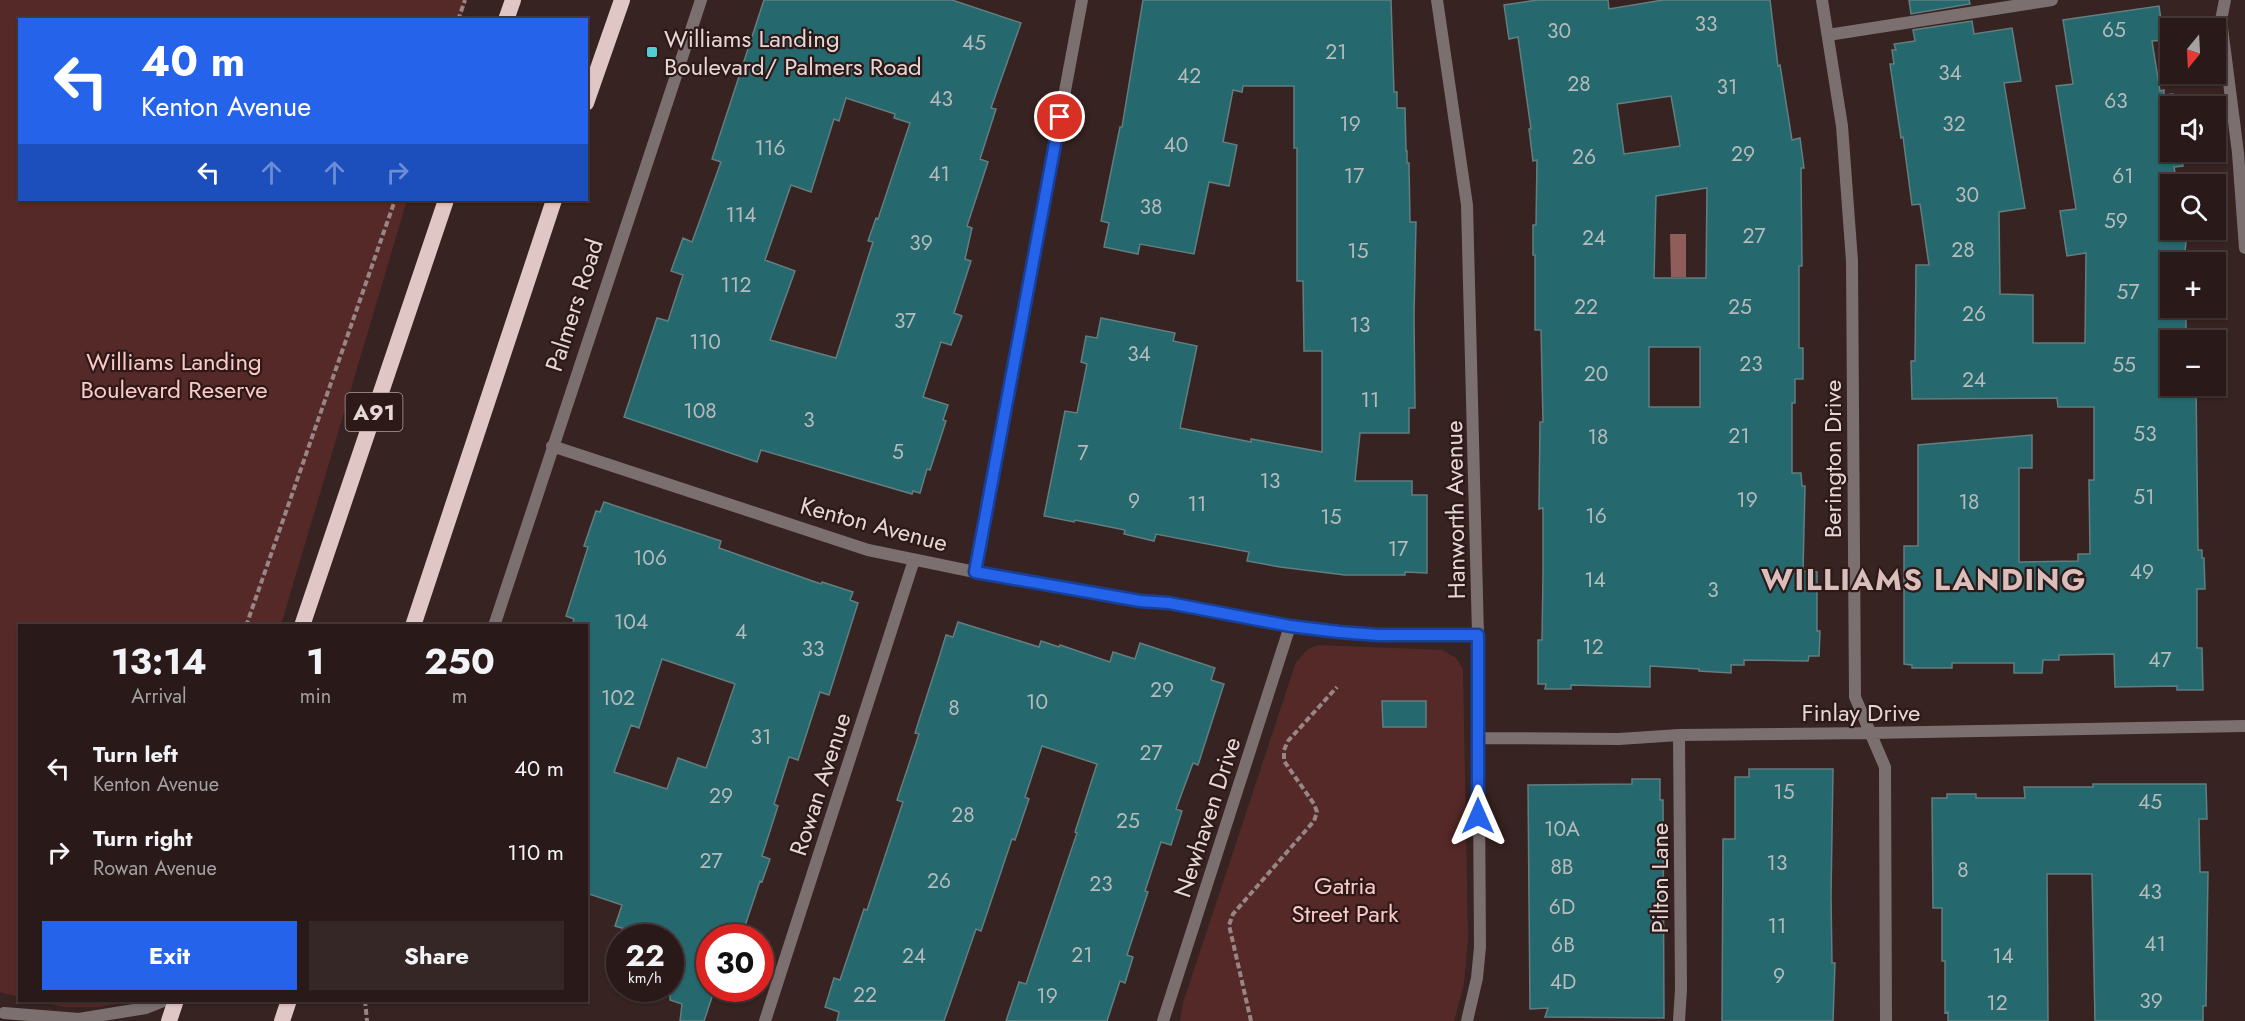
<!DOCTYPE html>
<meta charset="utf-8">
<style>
:root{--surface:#291a19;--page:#352726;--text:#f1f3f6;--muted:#a5a1a2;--line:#453838;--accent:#2563eb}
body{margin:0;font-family:Jost,sans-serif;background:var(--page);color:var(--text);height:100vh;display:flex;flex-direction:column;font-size:22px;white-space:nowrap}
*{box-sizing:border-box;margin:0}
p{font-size:20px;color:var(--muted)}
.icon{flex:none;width:33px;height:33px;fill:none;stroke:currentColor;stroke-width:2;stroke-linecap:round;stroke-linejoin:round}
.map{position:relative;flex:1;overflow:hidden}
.sheet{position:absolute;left:18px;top:624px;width:570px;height:378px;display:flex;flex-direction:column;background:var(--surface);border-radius:0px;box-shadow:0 2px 4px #0004,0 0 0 2px var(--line)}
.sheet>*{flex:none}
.guide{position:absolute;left:18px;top:18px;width:570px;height:183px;border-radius:0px;box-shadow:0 2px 4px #0004,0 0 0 2px var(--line);background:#2563eb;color:#fff;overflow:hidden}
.needle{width:39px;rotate:198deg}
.controls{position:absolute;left:2160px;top:18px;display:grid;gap:12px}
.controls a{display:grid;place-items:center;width:66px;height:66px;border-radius:0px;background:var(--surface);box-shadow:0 2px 4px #0004,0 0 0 2px var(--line);font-size:30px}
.speed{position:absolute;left:606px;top:924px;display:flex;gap:12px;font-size:30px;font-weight:700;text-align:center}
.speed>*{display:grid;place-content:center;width:78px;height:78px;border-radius:50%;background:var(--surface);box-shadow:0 2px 4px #0004,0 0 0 2px var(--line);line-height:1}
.speed small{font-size:15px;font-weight:400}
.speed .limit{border:9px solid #d22;background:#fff;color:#111}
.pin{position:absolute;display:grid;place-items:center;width:51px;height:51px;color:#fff;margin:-26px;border:3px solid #fff;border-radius:50%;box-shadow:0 2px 6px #0007}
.me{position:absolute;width:66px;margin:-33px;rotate:0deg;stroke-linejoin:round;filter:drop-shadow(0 0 4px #0008)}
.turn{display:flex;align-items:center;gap:21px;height:126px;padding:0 24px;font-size:27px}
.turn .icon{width:78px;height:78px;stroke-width:2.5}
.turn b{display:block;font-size:42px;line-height:51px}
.lanes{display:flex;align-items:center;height:57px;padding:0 24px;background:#0003;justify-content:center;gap:30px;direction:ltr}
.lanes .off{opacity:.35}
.eta{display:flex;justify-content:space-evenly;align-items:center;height:102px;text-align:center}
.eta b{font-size:36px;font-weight:700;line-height:42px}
.cta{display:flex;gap:12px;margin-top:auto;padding:12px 24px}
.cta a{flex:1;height:69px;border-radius:0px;background:var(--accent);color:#fff;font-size:24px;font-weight:700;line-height:69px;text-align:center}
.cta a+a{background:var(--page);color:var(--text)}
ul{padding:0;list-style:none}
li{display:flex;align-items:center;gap:18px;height:84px;padding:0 24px}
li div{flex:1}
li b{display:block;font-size:22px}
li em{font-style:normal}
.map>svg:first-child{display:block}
.green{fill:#552927}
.water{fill:#8f5d5a}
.building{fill:#25686d;stroke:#627e80;stroke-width:1.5;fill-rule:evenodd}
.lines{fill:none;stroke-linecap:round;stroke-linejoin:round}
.path{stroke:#978684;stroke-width:4;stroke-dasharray:6 3;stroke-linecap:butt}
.service{stroke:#7b706f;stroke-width:12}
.minor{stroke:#7b706f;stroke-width:12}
.trunk{stroke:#e0c6c4;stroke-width:16}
.route-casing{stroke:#184099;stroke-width:15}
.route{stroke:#2563eb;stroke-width:10}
.poi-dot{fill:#52ccd5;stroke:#2d1918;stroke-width:2}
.labels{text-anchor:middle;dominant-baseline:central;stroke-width:4.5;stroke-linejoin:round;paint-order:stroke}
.number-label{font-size:21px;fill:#b5bbbc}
.shield{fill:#2d1918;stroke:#ae9e9d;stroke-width:1.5}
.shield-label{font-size:22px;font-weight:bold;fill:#e5d7d6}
.poi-label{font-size:24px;fill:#e5d7d6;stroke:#2d1918;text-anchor:start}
.street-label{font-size:24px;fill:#e5d7d6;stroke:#2d1918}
.park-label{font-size:24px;fill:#fccac6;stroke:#2d1918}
.district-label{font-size:30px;font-weight:bold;letter-spacing:1.5px;fill:#dabebc;stroke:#2d1918}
</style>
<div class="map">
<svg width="2245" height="1021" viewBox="0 0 2245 1021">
<rect width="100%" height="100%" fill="#372321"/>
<path class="green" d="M0,0H467L461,20H20V200H407L281,625L20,626L19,997L0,992Z
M1319,645L1442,650L1455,657L1463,669L1468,936L1464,984L1454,1021H1180L1183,1003L1296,662L1308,649Z
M33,1001H135L98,1007H65Z"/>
<path class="water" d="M1670,234H1686V277H1671Z"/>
<path class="building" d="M764,0H952L1021,23L991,108L996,109L980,159L988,162L967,226L972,228L965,259L971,261L954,313L962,316L951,345L941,342L923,397L948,405L943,420L946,421L930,470L927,469L920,493L913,491L912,494L761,450L757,462L624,417L657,318L668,321L683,275L671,271L683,238L692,242L721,162L712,159ZM846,98L895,114L894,118L910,123L878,219L876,218L868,241L873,242L836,358L770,340L795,271L765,260L791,185L811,192L834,119L839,121Z
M1143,0H1391L1394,92H1397V108H1405L1406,151H1407V163H1409L1410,222H1416L1414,315L1415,408H1409V433H1360L1355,481H1412V495H1427V573L1405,572V575H1345L1280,567L1247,561L1249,552L1156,534L1154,541L1124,534L1125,530L1075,520L1074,522L1044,516L1065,411L1077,413L1087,364L1081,362L1086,336L1097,338L1101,318L1175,333L1173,341L1197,346L1180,428L1251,442V439L1322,452V351H1304L1303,281H1297V148H1294V86H1243L1242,92L1233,90L1223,142L1237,145L1229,186L1209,182L1194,254L1140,244L1138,254L1104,247L1109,223L1101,221L1120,127H1122Z
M1537,0H1608L1609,9L1663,0H1770L1778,66L1780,65L1792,140L1800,138L1804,168H1801L1802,266H1799V348H1803V379H1795V403H1792V473H1801L1802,486H1805L1803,571L1817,572V631H1820L1819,656H1809L1808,661L1744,660V665H1731V673L1699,671V669L1650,666V687L1571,685V689H1545L1546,684H1538V640H1542L1543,574V508L1539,509L1540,422H1543L1541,330H1535V255H1533V225H1536L1537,160L1533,161L1529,129H1531L1518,37L1509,39L1504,5ZM1671,96L1680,146L1624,154L1617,104ZM1707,188L1706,278H1654L1656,196ZM1649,347H1700V407H1649Z
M1909,0H1969L1970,4L1911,14Z
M2159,6L2164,40L2152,41L2160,91L2164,90V95L2173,94L2175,106H2170V152H2181L2183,166L2174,167L2177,184H2170V230H2184L2186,242L2185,251L2170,253V308H2186V340H2170V386H2196L2198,550H2202V558H2204L2205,589H2197V648H2202L2203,690H2177V686L2115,687L2114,654L2059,655V660H2043L2042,673H2014V663H1952V668H1912V665L1904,664V546H1918V445L2032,435V468H2019V562L2078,561V554H2090L2089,480H2094V407H2058L2057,398L1912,399L1911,361H1915L1916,265H1929L1920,204L1912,205L1903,137L1901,138L1890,64H1894L1892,50H1896L1894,44L1915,41L1913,30L1972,21L1974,34L2012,28L2021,81L2004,83L2025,208L1999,212L2000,294L2033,295V343H2085L2086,253L2067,256L2060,211L2076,209L2056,86L2073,84L2063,20Z
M604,502L721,541L719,548L821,584L822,582L853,592L850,600L858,603L829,695L820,692L798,760L789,757L774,804L778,806L762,856L770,859L762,882L760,881L741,938H710V988H715L704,1021H680L682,1004L670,1000V938H654L615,926L622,905L586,893V626H572L574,619L566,616L588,547L584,546L596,511L600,512ZM662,659L735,684L706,768L678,758L667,789L614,772L631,725L639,728Z
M958,622L1039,647L1041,641L1059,647L1060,645L1110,662L1113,652L1135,659L1140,643L1215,668L1211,680L1224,684L1198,765L1193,763L1176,809L1182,811L1171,845L1161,842L1145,891L1148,892L1127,955L1133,957L1125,983L1120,981L1107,1021H1006L1019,982L1026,984L1077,833L1075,832L1097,764L1042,746L1025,797L1029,799L1015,840L1012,839L981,931L976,929L944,1021H837L839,1012L825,1007L834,978L840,980L864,909L867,910L903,802L897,800L919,734L915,733L939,658L946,635L953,637Z
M1382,701H1426V727H1383Z
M1749,769H1833L1831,896L1832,963H1835L1833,1021H1722L1723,839H1735V777H1749Z
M1632,779H1660V800H1663L1664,1018L1545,1017L1548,1008L1530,1009L1528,785L1632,784Z
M2093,784H2206L2207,819H2199L2200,872H2208L2206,1006H2203V1021H2095L2092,874H2047L2048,1021H1948V1012L1945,1013V961H1942V908H1933L1932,798H1947V794H1976V798H2025L2024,787H2093Z"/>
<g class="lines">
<path class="path" d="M458,20L465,0
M246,626L395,200
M365,1000L367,1021
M1251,1021L1229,925L1233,914L1314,821L1317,812L1314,804L1284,761V750L1288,741L1337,687"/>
<path class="service" d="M1828,35L2052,0
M1679,1021L1681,989L1679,735"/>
<path class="minor" d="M1437,0L1467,205L1478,635L1480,947L1477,978L1467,1021
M1822,0L1842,126L1852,261L1855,697L1885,767L1886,1021
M2225,0L2221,20L2238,153L2245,248
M552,446L868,550L975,572L1140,601L1169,603L1290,626L1339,632L1378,635H1478
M975,572L1082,0
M494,626L701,0
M1478,738L1619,739L1679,735L1870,733L2245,726
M4,1013L79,1019L146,1008L166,1000
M765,1021L914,560
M1163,1021L1290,626"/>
<path class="trunk" d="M506,20L513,0
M586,103L622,0
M302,626L446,200
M413,626L554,200
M169,1021L176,1000
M282,1021L289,1000"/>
</g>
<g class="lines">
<defs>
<path id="route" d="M1060,117L975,572L1140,601L1169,603L1290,626L1339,632L1378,635H1478V816"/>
</defs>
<use href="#route" class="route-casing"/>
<use href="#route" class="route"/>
</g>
<rect class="poi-dot" x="646" y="46" width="12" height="12" rx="3"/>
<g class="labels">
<g class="number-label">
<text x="1706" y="24">33</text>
<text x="2114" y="30">65</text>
<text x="1559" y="31">30</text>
<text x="974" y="43">45</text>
<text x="1336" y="52">21</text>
<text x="1950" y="73">34</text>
<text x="1189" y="76">42</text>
<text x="1579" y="84">28</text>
<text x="1727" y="87">31</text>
<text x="941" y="99">43</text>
<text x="2116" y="101">63</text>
<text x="1350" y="124">19</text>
<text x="1954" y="124">32</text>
<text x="1176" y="145">40</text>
<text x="770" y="148">116</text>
<text x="1743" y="154">29</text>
<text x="1584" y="157">26</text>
<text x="939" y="174">41</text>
<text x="1354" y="176">17</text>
<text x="2123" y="176">61</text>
<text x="1967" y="195">30</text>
<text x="1151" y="207">38</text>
<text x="741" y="215">114</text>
<text x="2116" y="221">59</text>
<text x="1754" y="236">27</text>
<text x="1594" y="238">24</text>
<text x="921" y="243">39</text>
<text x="1963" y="250">28</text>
<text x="1358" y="251">15</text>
<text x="736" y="285">112</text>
<text x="2128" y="292">57</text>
<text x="1586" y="307">22</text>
<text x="1740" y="307">25</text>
<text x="1974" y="314">26</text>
<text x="905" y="321">37</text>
<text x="1360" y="325">13</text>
<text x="705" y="342">110</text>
<text x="1139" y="354">34</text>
<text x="1751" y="364">23</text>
<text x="2124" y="365">55</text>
<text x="1596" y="374">20</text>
<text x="1974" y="380">24</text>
<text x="1370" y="400">11</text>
<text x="700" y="411">108</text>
<text x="809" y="420">3</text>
<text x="2145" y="434">53</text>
<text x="1739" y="436">21</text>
<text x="1598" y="437">18</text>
<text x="898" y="452">5</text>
<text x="1083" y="453">7</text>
<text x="1270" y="481">13</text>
<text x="2144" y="497">51</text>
<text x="1747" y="500">19</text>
<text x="1134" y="501">9</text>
<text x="1969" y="502">18</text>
<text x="1197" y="504">11</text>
<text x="1596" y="516">16</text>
<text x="1331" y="517">15</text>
<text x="1398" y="549">17</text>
<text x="650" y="558">106</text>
<text x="2142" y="572">49</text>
<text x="1595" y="580">14</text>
<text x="1713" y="590">3</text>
<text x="631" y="622">104</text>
<text x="741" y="632">4</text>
<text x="1593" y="647">12</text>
<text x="813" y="649">33</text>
<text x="2160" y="660">47</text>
<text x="1162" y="690">29</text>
<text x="618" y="698">102</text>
<text x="1037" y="702">10</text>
<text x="954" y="708">8</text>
<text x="761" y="737">31</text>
<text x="1151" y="753">27</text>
<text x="1784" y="792">15</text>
<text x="721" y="796">29</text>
<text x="2150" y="802">45</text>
<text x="963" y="815">28</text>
<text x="1128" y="821">25</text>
<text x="1562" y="829">10A</text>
<text x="711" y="861">27</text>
<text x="1777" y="863">13</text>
<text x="1562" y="867">8B</text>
<text x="1963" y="870">8</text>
<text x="939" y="881">26</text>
<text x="1101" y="884">23</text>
<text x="2150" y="892">43</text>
<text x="1562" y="907">6D</text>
<text x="1777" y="926">11</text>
<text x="2155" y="944">41</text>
<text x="1563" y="945">6B</text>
<text x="1082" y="955">21</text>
<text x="914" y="956">24</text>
<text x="2003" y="956">14</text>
<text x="1779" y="976">9</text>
<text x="1563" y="982">4D</text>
<text x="865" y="995">22</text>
<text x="1047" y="996">19</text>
<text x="2151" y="1001">39</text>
<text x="1997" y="1003">12</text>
</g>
<rect class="shield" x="345.5" y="393" width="57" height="38" rx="4.5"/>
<g class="shield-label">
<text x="374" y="412">A91</text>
</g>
<g class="poi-label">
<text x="664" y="38">Williams Landing<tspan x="664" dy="28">Boulevard/ Palmers Road</tspan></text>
</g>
<g class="street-label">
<text transform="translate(574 305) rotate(-72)">Palmers Road</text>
<text transform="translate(1832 459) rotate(-90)">Berington Drive</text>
<text transform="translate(1455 510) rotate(-91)">Hanworth Avenue</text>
<text transform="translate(874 524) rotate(15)">Kenton Avenue</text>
<text x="1861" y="712">Finlay Drive</text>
<text transform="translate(820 784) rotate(-72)">Rowan Avenue</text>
<text transform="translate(1207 817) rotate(-72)">Newhaven Drive</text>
<text transform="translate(1659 878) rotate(-90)">Pilton Lane</text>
</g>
<g class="park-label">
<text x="174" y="361">Williams Landing<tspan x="174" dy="28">Boulevard Reserve</tspan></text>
<text x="1345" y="885">Gatria<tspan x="1345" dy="28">Street Park</tspan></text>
</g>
<g class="district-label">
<text x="1924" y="579">WILLIAMS LANDING</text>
</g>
</g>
</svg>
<div class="controls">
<a><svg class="needle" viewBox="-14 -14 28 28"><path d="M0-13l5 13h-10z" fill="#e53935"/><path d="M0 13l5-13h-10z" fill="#a5a1a2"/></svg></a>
<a><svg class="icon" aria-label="sound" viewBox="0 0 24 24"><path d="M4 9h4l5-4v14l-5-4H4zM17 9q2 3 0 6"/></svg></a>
<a><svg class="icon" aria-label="search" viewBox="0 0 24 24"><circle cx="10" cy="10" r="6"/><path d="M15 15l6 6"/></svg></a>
<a>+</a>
<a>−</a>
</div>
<div class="speed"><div>22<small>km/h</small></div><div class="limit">30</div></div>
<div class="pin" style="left:1060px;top:117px;background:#d93025"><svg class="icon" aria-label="arrive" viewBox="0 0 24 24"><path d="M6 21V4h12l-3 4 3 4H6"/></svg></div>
<svg class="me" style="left:1478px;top:816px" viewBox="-20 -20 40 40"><path d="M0-17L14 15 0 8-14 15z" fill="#2563eb" stroke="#fff" stroke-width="4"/></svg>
<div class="guide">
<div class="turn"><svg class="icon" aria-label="left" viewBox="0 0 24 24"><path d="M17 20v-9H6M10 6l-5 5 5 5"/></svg><div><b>40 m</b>Kenton Avenue</div></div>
<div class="lanes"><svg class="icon" aria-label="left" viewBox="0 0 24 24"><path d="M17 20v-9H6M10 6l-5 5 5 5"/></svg><svg class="icon off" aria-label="ahead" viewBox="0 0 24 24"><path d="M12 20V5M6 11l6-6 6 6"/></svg><svg class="icon off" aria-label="ahead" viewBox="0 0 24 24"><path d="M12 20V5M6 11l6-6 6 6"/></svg><svg class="icon off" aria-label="right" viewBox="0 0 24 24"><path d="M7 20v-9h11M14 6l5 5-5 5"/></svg></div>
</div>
<section class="sheet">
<div class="eta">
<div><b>13:14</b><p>Arrival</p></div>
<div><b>1</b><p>min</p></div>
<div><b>250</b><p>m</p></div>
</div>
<ul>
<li><svg class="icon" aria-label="left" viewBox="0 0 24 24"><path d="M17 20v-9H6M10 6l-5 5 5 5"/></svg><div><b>Turn left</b><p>Kenton Avenue</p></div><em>40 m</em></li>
<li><svg class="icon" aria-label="right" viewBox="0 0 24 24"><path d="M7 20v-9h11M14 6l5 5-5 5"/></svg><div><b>Turn right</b><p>Rowan Avenue</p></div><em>110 m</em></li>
</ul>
<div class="cta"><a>Exit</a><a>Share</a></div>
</section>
</div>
